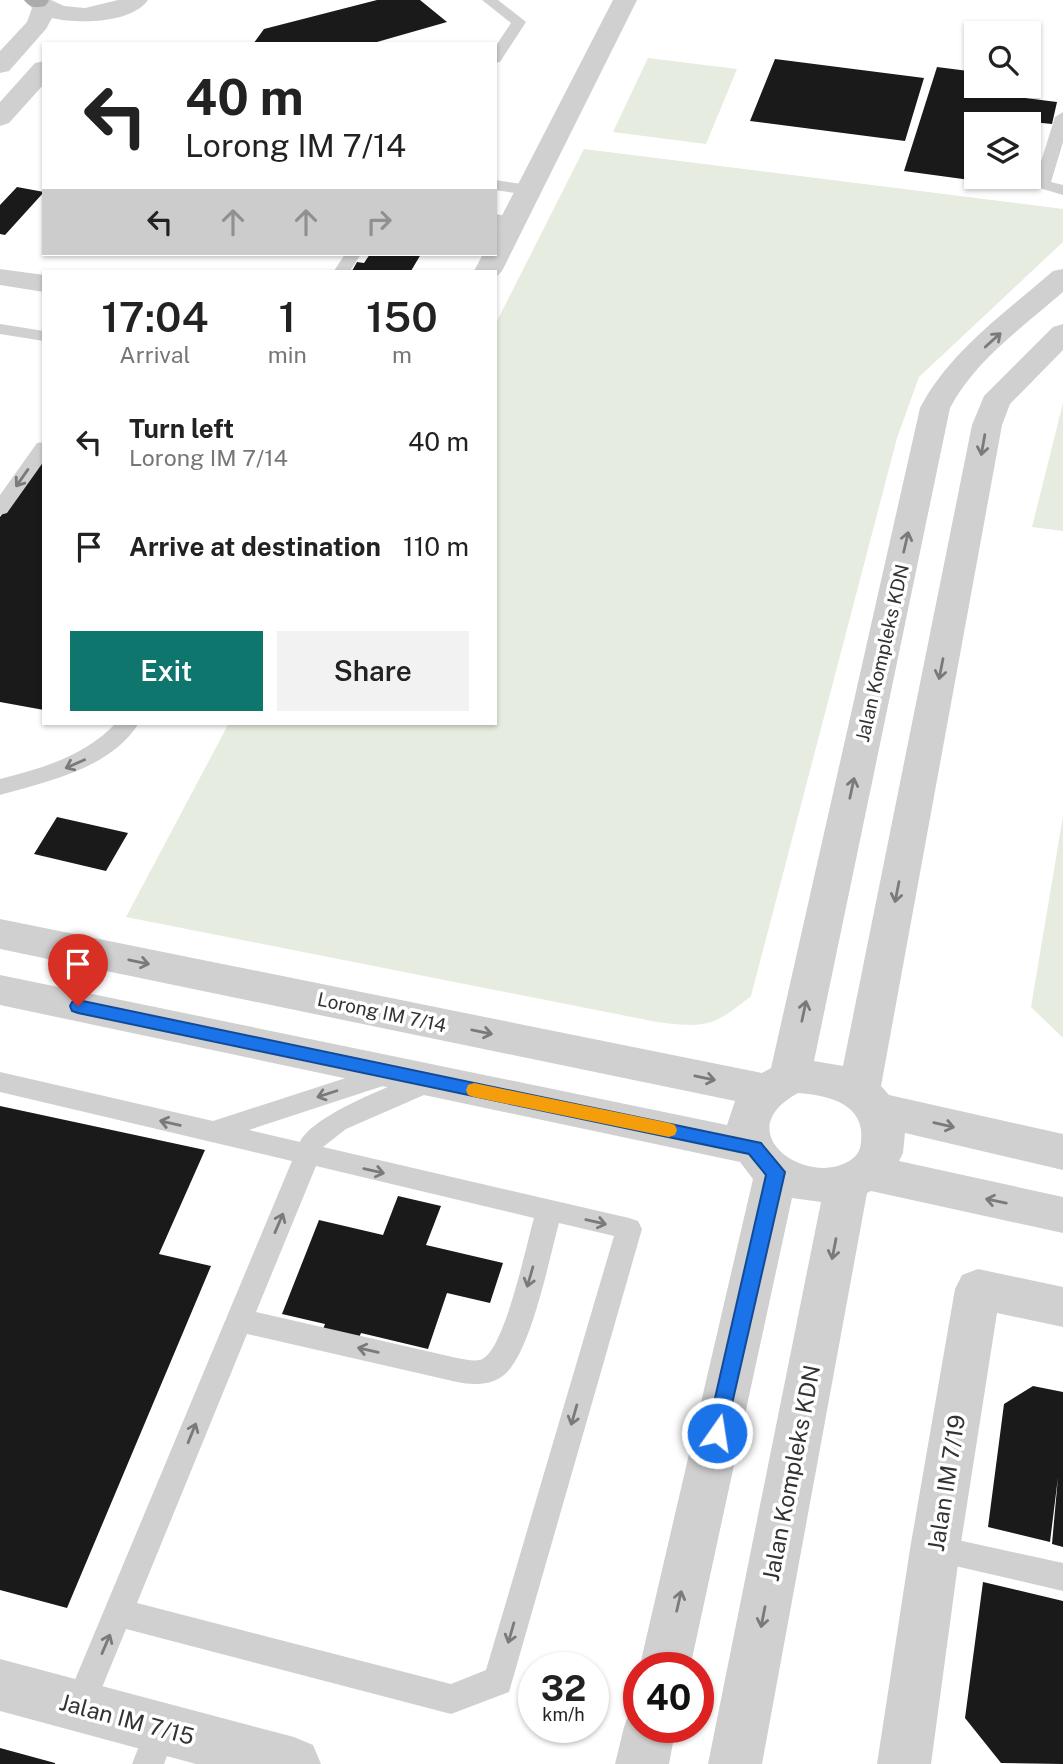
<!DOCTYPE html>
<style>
:root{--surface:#fff;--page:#f2f2f2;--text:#222;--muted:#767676;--accent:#0f766e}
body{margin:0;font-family:"Public Sans",sans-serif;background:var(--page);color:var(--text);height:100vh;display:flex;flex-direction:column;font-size:26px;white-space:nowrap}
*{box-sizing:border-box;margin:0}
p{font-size:23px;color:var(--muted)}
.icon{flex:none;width:38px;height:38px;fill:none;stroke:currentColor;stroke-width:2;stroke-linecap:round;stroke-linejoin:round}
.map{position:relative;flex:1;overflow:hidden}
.sheet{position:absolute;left:42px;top:270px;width:455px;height:455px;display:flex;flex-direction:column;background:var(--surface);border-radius:0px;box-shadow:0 2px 5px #0004}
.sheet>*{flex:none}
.banner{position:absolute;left:42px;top:42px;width:455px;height:214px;border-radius:0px;box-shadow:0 2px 5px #0004;background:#fff;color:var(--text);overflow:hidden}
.fabs{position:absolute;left:964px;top:21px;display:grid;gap:14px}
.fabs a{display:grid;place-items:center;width:77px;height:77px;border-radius:0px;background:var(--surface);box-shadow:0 2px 5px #0004;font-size:35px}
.speed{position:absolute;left:518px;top:1652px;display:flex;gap:14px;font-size:35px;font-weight:700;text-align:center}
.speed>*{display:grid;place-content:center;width:91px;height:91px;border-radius:50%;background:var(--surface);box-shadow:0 2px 5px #0004;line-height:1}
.speed small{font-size:18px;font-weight:400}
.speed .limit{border:10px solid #d22;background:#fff;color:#111}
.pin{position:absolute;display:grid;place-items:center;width:60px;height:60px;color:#fff;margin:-72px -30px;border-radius:50% 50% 50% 0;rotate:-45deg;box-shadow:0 0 7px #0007}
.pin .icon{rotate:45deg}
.me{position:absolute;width:77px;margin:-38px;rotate:13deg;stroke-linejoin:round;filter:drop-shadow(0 0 5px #0008)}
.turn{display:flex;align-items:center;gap:24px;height:147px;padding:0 28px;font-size:32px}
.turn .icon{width:91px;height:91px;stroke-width:2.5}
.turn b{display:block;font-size:49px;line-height:60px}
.lanes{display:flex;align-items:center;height:66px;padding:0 28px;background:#0003;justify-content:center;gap:35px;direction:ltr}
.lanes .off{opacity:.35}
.eta{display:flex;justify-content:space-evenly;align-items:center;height:119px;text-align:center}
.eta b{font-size:42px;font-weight:600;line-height:49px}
.action{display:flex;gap:14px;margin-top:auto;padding:14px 28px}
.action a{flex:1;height:80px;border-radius:0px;background:var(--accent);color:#fff;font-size:28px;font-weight:600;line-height:80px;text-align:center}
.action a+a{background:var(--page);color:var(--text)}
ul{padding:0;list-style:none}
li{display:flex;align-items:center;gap:21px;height:105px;padding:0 28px}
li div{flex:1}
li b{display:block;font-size:26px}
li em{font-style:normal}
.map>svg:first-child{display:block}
.green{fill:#e6ecdf}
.building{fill:#1a1a1a}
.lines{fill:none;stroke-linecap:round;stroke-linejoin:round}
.service{fill:#d0d0d0;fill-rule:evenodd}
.minor{fill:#d0d0d0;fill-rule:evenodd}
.tertiary{fill:#d0d0d0;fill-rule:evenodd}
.primary{fill:#ababab;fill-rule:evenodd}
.oneway{stroke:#7a7a7a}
.route{fill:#1a73e8;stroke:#114b97;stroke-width:2}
.slow{fill:#f59e0b}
.labels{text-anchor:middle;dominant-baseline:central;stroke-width:7;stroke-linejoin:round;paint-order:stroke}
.street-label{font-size:19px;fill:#333;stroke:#fff}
.near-street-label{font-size:23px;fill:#333;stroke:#fff}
</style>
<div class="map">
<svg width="1063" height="1764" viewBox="0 0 1063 1764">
<rect width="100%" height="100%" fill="#fff"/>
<path class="green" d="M648,58L737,69L706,144L613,132Z
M584,149L1063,209V242L919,377L897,438L751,996C713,1027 705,1028 657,1022L126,917L229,723H495V325Z
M1063,403V531L1032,527Z
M1063,816V1038L1031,1007Z"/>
<path class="building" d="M377,0H420L447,22L370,44H253L264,29Z
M775,59L924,78L905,141L750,121Z
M937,67L976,72V86H1028L1025,98L1057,102L1052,124L1022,121L1021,124H976V177H1009L1007,185L904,171Z
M17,187L44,192L5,235L0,234V205Z
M370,254H421L411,271H352L357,262L364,263Z
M44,455V710L0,702V517Z
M57,817L128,833L106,871L34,854Z
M0,1106L205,1150L159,1254L211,1266L67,1608L0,1590Z
M398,1196L441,1206L426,1245L503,1263L490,1303L447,1293L428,1349L361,1333L352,1354L317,1345L325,1324L282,1314L319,1220L383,1235Z
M1033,1386L1063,1392V1547L1052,1544L1058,1477L1050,1542L988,1527L1004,1404Z
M983,1582L1063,1601V1764L1001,1763L965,1718Z
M0,1748L55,1763V1764H0Z"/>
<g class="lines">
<path class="service" d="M482,0H498L526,22L500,62L495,63V47L511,23Z
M1063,112V142L1051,182L1063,185V195L1036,187L1034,184L1055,117Z
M495,180L529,185L537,190L529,195L495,190Z
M495,214L519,218L521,221L513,226L495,224Z
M345,254H361L350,271H334Z
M0,324L44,331V341L0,334Z
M44,442V461L7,513L0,515V495L37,443Z
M116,723H139C110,769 48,781 0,795V779C43,768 85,756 116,723Z
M392,1063L401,1066L404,1073L401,1080L249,1130L300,1142C313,1114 401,1081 431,1071L440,1074L443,1081L440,1088L346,1129L323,1147L629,1218L638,1221L642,1229L509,1692L451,1714L126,1629L90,1717L79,1721L68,1717L64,1706L292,1161L0,1092V1072L213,1121ZM316,1166L534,1218C526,1246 506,1343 484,1358C477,1363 465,1359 457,1358L256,1312ZM559,1223L614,1236L486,1670L451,1684L137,1603L247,1334L457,1382C472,1385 491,1386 504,1375C531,1353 549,1259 559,1223Z
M935,1535L1063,1563V1591L925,1559L920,1549L925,1539Z
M161,1713L172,1718L177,1729L164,1764H132L150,1718Z"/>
<path class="minor" d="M613,0H637L502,271L495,278V271H474L483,254H495V229Z
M0,269L44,275V292L0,285Z
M978,1269L1063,1287V1327L997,1313L960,1549L931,1764H877L910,1549L955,1289L962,1275Z
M0,1659L294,1737L313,1745L321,1764H196L0,1711Z"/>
<path class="tertiary" d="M24,0H51L64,6L85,8L118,0H148C131,24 77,24 52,18L46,29L9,71L0,73V51L27,22L32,8Z
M44,61V84L9,123L0,126V102L35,63Z
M1063,269V292C1023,327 975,360 950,408L814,1061L843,1066L972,425L984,396L1053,327L1063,324V350L1010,404L1002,425L881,1086L889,1095L1063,1134V1170L905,1133L903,1153L899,1161L1063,1197V1233L871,1191L867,1193L762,1764H708L821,1202L792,1198L690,1668L639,1669L753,1179L740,1162L0,1005V975L727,1125L735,1101L0,949V919L762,1073L771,1068L920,408C950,351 1005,313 1053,271ZM798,1093C826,1095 866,1103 861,1141C861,1148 858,1155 852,1159C810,1190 725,1133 798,1093Z
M639,1705V1727H676L669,1764H615L624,1727L631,1708Z"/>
<path class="primary" d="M24,0H48L49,1L45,6C36,8 30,8 24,0Z"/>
</g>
<defs><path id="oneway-shaft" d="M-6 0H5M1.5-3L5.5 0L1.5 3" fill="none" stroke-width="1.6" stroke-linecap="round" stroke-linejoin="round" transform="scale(1.75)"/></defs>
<g class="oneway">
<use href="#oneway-shaft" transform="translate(993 340) rotate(-42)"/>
<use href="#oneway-shaft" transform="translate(983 445) rotate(100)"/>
<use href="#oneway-shaft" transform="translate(22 478) rotate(125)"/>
<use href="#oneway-shaft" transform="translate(906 542) rotate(-77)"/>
<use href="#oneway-shaft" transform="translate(941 669) rotate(101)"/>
<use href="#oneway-shaft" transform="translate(75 764) rotate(156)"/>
<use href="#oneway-shaft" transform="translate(852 788) rotate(-78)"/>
<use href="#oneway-shaft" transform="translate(897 892) rotate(101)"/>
<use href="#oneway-shaft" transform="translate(139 962) rotate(12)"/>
<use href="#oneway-shaft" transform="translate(804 1011) rotate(-78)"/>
<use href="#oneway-shaft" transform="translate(482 1032) rotate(12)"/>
<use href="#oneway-shaft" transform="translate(705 1078) rotate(12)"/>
<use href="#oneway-shaft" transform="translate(327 1094) rotate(162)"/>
<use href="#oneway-shaft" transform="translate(170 1123) rotate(-167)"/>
<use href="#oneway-shaft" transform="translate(944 1125) rotate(13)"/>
<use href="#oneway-shaft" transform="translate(374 1171) rotate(13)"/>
<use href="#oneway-shaft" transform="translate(996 1201) rotate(-168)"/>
<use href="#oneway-shaft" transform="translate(596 1222) rotate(13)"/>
<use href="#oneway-shaft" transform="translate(279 1223) rotate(-67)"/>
<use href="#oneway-shaft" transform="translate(834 1249) rotate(101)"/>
<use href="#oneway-shaft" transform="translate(530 1277) rotate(106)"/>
<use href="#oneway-shaft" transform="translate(368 1350) rotate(-167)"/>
<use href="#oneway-shaft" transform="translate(574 1415) rotate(106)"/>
<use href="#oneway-shaft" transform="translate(192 1433) rotate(-68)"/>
<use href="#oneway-shaft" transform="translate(679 1601) rotate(-77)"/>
<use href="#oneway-shaft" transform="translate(763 1617) rotate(101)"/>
<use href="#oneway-shaft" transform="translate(511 1633) rotate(106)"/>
<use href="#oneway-shaft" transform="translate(106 1644) rotate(-67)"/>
</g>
<path class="route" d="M78,1000L761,1143L785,1172L724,1439L717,1442L710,1439L707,1433L766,1175L749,1154L78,1013L72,1011L70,1006L72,1002Z"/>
<path class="slow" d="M474,1083L669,1123L675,1125L677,1130L675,1135L669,1137L474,1097L468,1095L466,1090L468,1085Z"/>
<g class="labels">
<g class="street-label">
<text transform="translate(882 653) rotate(-77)">Jalan Kompleks KDN</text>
<text transform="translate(382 1012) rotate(12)">Lorong IM 7/14</text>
</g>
<g class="near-street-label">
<text transform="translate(791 1473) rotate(-79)">Jalan Kompleks KDN</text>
<text transform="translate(946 1483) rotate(-81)">Jalan IM 7/19</text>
<text transform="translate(127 1719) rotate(15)">Jalan IM 7/15</text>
</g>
</g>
</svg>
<div class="fabs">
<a><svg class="icon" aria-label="search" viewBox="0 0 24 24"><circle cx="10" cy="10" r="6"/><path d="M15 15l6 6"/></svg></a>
<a><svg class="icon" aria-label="layers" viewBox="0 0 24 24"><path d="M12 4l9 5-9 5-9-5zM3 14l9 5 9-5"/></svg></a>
</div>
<div class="speed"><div>32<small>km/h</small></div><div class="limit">40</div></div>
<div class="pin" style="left:78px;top:1006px;background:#d93025"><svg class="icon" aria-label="arrive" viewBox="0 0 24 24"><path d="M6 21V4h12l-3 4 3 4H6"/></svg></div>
<svg class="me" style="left:717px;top:1433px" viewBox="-20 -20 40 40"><circle r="17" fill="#1a73e8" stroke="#fff" stroke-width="3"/><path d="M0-11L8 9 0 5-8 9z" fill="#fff"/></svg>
<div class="banner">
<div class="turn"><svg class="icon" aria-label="left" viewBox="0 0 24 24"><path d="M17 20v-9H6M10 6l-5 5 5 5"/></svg><div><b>40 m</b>Lorong IM 7/14</div></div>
<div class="lanes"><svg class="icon" aria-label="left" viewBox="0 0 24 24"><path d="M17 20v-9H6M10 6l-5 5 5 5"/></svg><svg class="icon off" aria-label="ahead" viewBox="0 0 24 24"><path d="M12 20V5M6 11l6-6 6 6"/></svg><svg class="icon off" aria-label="ahead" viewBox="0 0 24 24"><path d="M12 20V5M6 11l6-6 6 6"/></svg><svg class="icon off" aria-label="right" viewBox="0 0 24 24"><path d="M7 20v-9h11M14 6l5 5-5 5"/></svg></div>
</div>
<section class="sheet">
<div class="eta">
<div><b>17:04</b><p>Arrival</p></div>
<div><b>1</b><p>min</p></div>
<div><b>150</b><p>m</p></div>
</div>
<ul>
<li><svg class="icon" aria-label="left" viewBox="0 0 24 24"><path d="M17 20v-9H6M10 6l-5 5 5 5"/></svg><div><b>Turn left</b><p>Lorong IM 7/14</p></div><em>40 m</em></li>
<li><svg class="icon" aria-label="arrive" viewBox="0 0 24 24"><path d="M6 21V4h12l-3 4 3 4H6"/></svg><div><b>Arrive at destination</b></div><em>110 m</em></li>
</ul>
<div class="action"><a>Exit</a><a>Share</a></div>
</section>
</div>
